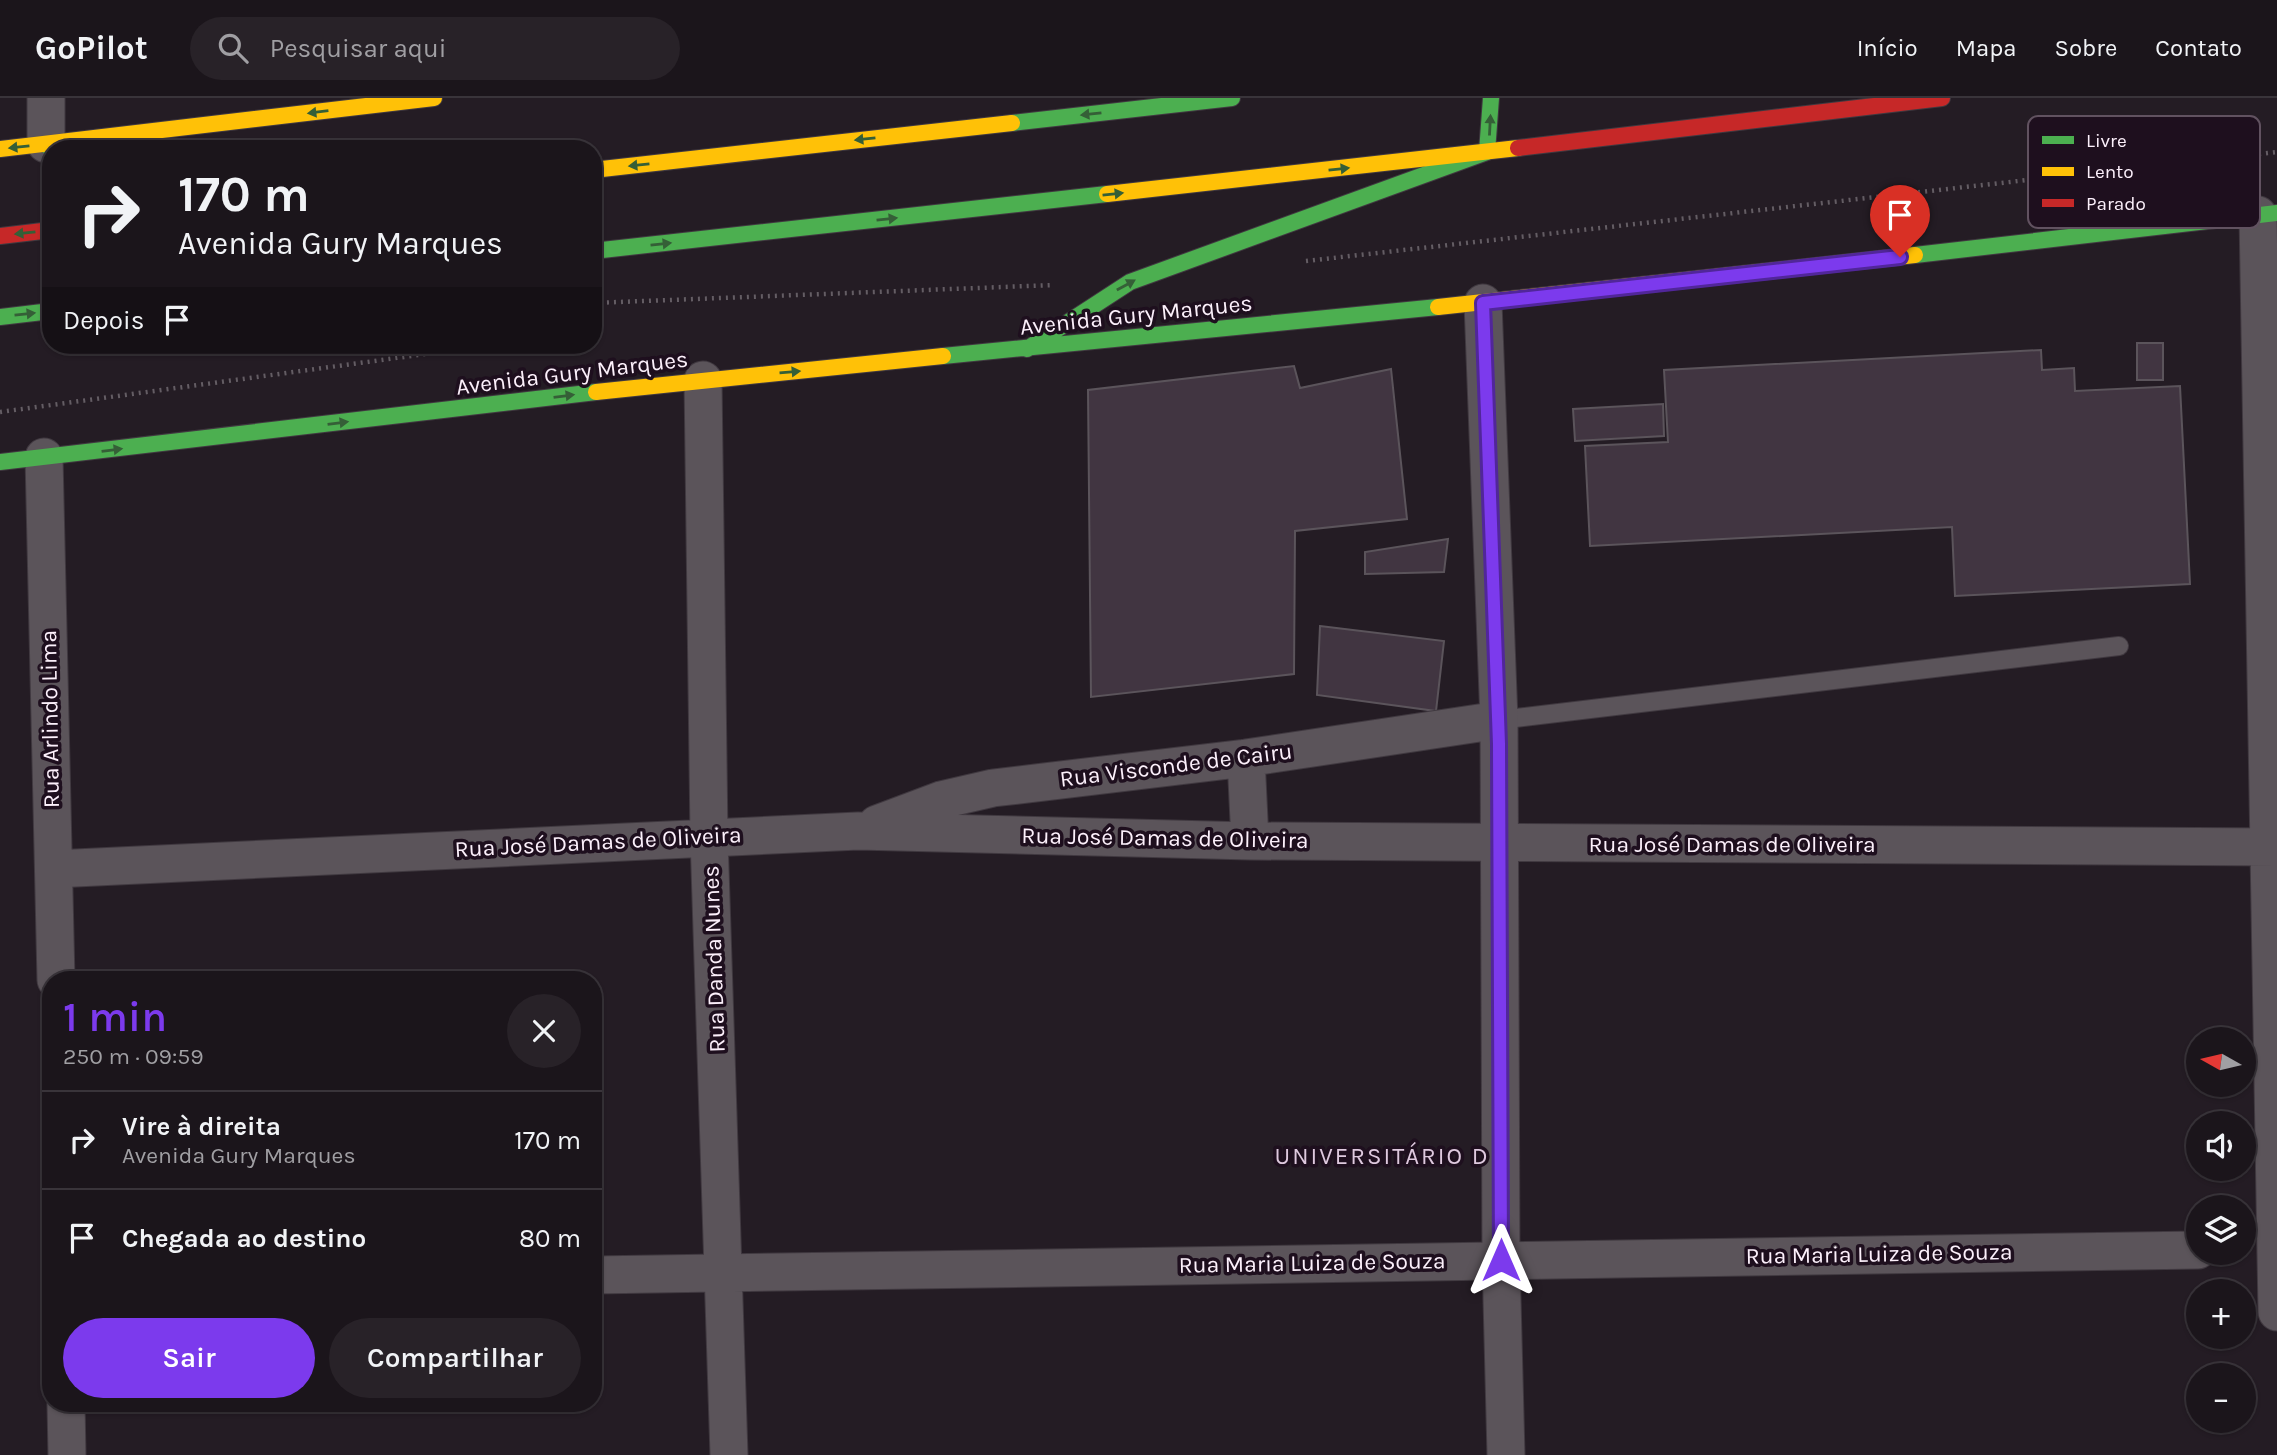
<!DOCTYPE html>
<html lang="pt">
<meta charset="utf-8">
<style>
:root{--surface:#1b151b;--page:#282228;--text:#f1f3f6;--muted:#a09fa3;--line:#39343a;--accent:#7c3aed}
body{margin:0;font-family:Karla,sans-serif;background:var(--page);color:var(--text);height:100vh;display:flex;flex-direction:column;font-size:26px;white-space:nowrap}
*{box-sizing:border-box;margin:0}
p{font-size:23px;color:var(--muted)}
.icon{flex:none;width:38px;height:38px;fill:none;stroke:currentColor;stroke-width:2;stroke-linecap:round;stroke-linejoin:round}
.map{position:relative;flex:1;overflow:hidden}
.side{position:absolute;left:42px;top:873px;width:560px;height:441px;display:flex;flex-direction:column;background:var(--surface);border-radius:28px;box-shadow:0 2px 5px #0004,0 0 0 2px var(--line)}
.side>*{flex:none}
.banner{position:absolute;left:42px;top:42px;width:560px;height:214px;border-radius:28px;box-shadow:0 2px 5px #0004,0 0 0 2px var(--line);background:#1b151b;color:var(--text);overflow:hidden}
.needle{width:46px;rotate:278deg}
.fabs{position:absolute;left:2186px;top:929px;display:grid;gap:14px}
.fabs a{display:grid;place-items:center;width:70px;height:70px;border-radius:50%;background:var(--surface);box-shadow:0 2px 5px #0004,0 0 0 2px var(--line);font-size:35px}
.pin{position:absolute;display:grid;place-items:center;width:60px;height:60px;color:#fff;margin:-72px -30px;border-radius:50% 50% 50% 0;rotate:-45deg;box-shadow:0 0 7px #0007}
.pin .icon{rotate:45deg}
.me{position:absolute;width:77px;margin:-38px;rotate:0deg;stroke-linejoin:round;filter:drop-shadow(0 0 5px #0008)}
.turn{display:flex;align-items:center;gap:24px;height:147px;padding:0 21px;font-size:32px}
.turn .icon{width:91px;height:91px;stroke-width:2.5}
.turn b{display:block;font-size:49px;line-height:60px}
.then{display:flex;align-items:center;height:66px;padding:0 21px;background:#0003;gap:14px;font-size:26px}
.round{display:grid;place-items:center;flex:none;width:74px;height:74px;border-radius:37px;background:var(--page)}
.head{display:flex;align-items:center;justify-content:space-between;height:119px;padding:0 21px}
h1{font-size:42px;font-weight:600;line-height:52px;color:var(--accent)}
.primary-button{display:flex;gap:14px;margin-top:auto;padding:14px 21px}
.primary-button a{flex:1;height:80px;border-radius:42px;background:var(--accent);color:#fff;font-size:28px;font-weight:600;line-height:80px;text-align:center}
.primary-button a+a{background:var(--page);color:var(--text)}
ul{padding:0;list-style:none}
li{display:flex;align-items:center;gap:21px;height:98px;padding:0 21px;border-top:2px solid var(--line)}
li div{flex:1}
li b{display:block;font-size:26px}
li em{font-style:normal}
header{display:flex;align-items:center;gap:42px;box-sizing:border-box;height:98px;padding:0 35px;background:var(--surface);border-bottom:2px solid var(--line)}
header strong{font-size:33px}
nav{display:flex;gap:38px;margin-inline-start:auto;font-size:24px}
.search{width:490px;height:63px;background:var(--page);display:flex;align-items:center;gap:18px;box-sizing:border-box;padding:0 24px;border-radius:38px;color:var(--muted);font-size:26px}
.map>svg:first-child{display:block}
.building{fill:#413541;stroke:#5b545b;stroke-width:2}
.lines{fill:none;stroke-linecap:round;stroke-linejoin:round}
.lane-casing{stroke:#403940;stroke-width:20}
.street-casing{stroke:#403940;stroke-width:39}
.fast-casing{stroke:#403940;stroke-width:18}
.slow-casing{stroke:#403940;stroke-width:18}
.jam-casing{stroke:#403940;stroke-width:18}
.path{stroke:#645d64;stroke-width:4.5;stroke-dasharray:2 5;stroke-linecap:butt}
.lane{stroke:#5b545a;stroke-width:18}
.street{stroke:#5b545a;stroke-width:37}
.fast{stroke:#4caf50;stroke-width:16}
.slow{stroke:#ffc107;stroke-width:16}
.jam{stroke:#c62828;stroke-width:16}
.oneway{fill:#355f37}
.route-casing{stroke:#51269a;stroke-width:18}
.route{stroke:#7c3aed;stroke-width:12}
.labels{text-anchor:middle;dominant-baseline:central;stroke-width:7;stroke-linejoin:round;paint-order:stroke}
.street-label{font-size:23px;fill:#fcf0fb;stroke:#1e0f1e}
.neighbourhood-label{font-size:24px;letter-spacing:2px;fill:#dec9de;stroke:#1e0f1e}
.key{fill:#1e0f1e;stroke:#615260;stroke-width:2}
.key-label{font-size:19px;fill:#fcf0fb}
</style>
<header>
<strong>GoPilot</strong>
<div class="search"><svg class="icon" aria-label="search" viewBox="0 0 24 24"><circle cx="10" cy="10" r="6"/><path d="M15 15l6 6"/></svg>Pesquisar aqui</div>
<nav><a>Início</a><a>Mapa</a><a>Sobre</a><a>Contato</a></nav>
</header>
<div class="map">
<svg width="2277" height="1357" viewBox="0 0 2277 1357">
<rect width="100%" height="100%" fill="#241c24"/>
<path class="building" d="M2137,245H2163V282H2137Z
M2041,252L2042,272L2074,270L2075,293L2180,288L2190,486L1955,498L1952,429L1590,448L1585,348L1668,344L1664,272Z
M1294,268L1300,290L1391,271L1407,421L1295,433L1294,576L1091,599L1088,292Z
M1663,306L1664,338L1575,343L1573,311Z
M1448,441L1444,474L1365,476V454Z
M1320,528L1444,543L1436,613L1317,597Z"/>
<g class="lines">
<defs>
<path id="lane" d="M1499,622L2119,548"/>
<path id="street" d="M46,0V46
M2258,117L2277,1214
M1483,205L1499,622L1501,1162L1506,1357
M703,282L709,739L729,1357
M44,359L56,882
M1246,660L1250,743
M877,726L941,702L993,690L1246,660L1499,622
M54,771L858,733L1250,743L2277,749
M593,1177L2198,1152
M66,1306L67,1357"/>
<path id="fast" d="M1012,25L1232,0
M46,46L51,51
M593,153L1107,96
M1915,157L2277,115
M0,219L51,213
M1027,251L1130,184L1487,54L1491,0
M943,258L1438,209
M0,364L596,294"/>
<path id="slow" d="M0,51L434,0
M593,72L1012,25
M1107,96L1518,50
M1438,209L1915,157
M596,294L943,258"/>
<path id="jam" d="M1518,50L1942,0
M0,138L51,132"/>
</defs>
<use href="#lane" class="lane-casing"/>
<use href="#street" class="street-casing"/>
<use href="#fast" class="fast-casing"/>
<use href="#slow" class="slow-casing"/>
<use href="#jam" class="jam-casing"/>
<path class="path" d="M1306,163L2277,54
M593,205L1054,187
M0,314L455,252L468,247"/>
<use href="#lane" class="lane"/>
<use href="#street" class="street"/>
<use href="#fast" class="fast"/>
<use href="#slow" class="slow"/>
<use href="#jam" class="jam"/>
</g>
<defs><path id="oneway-solid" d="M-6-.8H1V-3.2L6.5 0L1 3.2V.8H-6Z" transform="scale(1.75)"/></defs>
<g class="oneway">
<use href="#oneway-solid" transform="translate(318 14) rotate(173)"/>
<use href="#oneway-solid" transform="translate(1091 16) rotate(174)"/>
<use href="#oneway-solid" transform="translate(1490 27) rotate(-87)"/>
<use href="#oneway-solid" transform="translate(865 41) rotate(174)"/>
<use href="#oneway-solid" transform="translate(19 49) rotate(174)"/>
<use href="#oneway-solid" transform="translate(639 67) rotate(174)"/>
<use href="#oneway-solid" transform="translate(1339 71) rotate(-6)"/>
<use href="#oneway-solid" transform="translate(1113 96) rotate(-6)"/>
<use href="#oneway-solid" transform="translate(887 121) rotate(-6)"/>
<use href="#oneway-solid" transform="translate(25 135) rotate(174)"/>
<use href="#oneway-solid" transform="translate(661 146) rotate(-6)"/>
<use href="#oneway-solid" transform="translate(1126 187) rotate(-29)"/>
<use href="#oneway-solid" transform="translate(25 216) rotate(-6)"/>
<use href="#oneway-solid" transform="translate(790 274) rotate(-5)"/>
<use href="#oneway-solid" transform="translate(564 298) rotate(-7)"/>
<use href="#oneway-solid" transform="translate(338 325) rotate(-7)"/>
<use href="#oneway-solid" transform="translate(112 352) rotate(-7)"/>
</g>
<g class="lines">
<defs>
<path id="route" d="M1501,1162L1499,646L1483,205L1900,159"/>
</defs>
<use href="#route" class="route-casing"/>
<use href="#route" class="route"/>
</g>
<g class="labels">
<g class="street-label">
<text transform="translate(1136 217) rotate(-6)">Avenida Gury Marques</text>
<text transform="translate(572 275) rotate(-7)">Avenida Gury Marques</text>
<text transform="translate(50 621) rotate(-91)">Rua Arlindo Lima</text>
<text transform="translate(1176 667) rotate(-7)">Rua Visconde de Cairu</text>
<text transform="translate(1165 740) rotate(1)">Rua José Damas de Oliveira</text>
<text transform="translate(598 744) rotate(-3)">Rua José Damas de Oliveira</text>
<text x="1732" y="746">Rua José Damas de Oliveira</text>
<text transform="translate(714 861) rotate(-92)">Rua Danda Nunes</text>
<text transform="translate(1879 1156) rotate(-1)">Rua Maria Luiza de Souza</text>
<text transform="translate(1312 1165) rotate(-1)">Rua Maria Luiza de Souza</text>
</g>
<g class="neighbourhood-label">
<text x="1382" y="1058">UNIVERSITÁRIO D</text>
</g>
</g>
<rect x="2028" y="18" width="232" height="112" rx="10" class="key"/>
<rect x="2042" y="38" width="32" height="8" fill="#4caf50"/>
<rect x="2042" y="69" width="32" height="9" fill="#ffc107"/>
<rect x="2042" y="101" width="32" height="8" fill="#c62828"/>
<g class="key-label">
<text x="2086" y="49">Livre</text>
<text x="2086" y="80">Lento</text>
<text x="2086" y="112">Parado</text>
</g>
</svg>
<div class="fabs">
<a><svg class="needle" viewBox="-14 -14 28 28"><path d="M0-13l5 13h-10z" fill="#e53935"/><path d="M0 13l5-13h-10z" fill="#a09fa3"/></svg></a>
<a><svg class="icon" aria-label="sound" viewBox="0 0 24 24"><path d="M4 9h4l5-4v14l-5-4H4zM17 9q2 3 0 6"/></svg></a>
<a><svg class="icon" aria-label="layers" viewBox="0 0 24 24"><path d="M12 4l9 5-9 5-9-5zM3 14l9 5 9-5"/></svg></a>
<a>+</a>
<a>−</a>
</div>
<div class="pin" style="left:1900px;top:159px;background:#d93025"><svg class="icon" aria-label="arrive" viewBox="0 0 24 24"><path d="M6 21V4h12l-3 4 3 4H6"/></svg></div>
<svg class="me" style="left:1501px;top:1162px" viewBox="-20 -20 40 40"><path d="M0-17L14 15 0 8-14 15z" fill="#7c3aed" stroke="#fff" stroke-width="4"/></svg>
<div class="banner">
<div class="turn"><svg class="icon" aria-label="right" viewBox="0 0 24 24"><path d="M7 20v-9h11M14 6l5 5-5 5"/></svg><div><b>170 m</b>Avenida Gury Marques</div></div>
<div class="then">Depois<svg class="icon" aria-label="arrive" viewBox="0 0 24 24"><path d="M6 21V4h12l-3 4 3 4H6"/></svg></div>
</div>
<section class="side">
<div class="head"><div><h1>1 min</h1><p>250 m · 09:59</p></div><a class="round"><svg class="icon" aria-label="close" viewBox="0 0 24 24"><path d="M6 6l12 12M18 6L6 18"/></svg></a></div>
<ul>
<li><svg class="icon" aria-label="right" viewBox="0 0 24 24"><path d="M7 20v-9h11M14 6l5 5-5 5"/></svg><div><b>Vire à direita</b><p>Avenida Gury Marques</p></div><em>170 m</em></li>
<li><svg class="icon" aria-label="arrive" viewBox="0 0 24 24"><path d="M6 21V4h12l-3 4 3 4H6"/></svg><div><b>Chegada ao destino</b></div><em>80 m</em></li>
</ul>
<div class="primary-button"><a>Sair</a><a>Compartilhar</a></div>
</section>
</div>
